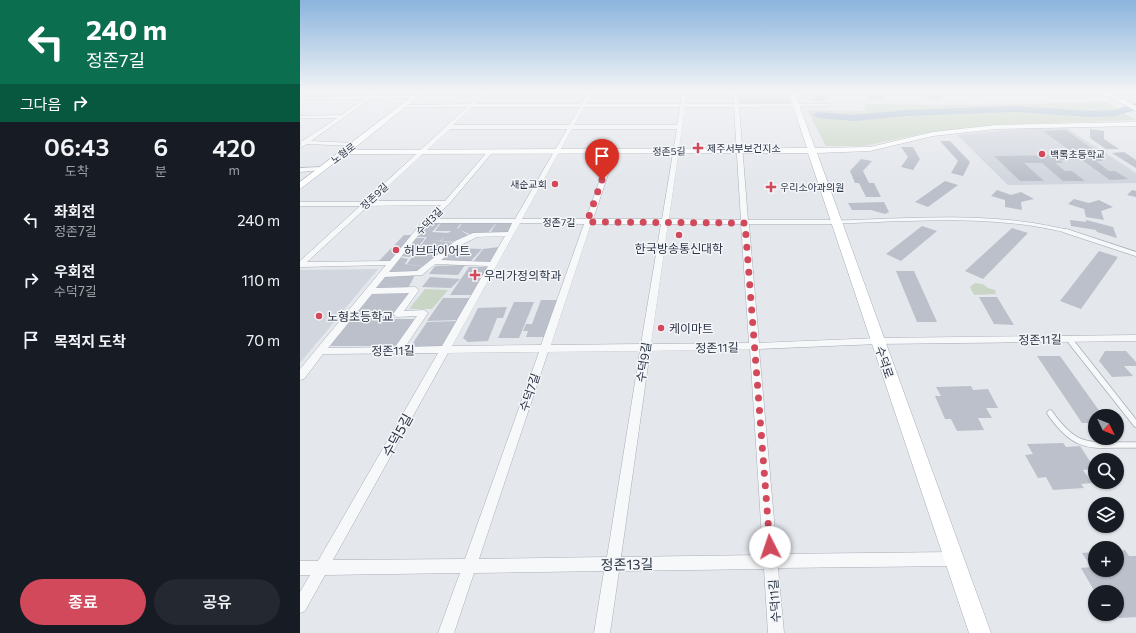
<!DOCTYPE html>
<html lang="ko">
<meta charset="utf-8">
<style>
:root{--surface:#171b24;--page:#242831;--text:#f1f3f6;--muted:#9ea1a6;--accent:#d1495b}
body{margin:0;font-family:Commissioner,"Noto Sans KR",sans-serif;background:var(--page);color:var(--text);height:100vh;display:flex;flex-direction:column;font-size:15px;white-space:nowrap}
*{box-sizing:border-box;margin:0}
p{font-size:13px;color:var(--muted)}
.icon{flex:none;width:22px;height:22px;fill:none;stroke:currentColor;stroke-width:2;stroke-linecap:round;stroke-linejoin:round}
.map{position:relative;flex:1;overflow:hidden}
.panel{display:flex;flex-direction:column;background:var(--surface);width:300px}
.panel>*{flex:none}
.hud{background:#0b6e4f;color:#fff;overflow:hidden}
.needle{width:26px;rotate:133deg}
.buttons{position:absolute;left:788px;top:409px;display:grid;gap:8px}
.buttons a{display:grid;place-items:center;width:36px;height:36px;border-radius:50%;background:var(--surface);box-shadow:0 1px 3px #0004;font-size:20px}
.pin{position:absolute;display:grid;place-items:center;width:34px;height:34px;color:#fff;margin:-41px -17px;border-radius:50% 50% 50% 0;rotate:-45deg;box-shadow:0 0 4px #0007}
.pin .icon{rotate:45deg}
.me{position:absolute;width:44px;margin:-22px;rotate:356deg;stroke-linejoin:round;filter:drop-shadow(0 0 3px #0008)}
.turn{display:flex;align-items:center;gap:14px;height:84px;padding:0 20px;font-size:18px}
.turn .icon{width:52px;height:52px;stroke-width:2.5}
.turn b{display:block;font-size:28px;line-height:34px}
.then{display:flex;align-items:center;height:38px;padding:0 20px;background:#0003;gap:8px;font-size:15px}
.eta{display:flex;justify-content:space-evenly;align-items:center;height:68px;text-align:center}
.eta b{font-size:24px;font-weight:600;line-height:28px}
.primary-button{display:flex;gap:8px;margin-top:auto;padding:8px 20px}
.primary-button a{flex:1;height:46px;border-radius:24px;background:var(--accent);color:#fff;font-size:16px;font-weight:600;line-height:46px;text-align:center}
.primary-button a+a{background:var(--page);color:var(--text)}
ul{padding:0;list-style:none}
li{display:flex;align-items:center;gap:12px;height:60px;padding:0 20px}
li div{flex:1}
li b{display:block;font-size:15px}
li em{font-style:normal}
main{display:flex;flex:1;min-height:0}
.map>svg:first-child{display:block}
.built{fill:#d2d6de}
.green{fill:#c9d6c5}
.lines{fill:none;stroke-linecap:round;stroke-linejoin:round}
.river{fill:#9fb4cc;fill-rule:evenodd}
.building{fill:#bbc0ca}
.lane-far2-casing{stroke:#a9aeb7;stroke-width:4}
.lane-far1-casing{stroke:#a9aeb7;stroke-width:5.5}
.lane-casing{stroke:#a9aeb7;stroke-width:7}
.street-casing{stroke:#a9aeb7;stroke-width:1}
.secondary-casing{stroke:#a9aeb7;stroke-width:1}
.lane-far2{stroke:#f7f8fa;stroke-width:3}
.lane-far1{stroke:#f7f8fa;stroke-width:4}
.lane{stroke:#f7f8fa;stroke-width:5.5}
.street{fill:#f7f8fa;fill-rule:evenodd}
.secondary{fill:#fff;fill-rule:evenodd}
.route{stroke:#d1495b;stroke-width:7;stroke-dasharray:0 12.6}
.poi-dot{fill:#d1495b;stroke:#f4f6f9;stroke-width:1.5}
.labels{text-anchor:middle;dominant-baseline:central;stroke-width:3;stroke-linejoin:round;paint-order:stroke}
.far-poi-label{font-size:10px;fill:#2b3445;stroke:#f4f6f9;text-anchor:start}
.far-street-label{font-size:10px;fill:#2b3445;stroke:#f4f6f9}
.poi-label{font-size:12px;fill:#2b3445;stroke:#f4f6f9;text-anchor:start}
.street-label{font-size:12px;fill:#2b3445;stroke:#f4f6f9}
.near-street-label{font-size:14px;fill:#2b3445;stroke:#f4f6f9}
</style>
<main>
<section class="panel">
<div class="hud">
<div class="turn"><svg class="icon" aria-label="left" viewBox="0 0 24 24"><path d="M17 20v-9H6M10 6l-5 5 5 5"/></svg><div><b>240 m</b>정존7길</div></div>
<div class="then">그다음<svg class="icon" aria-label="right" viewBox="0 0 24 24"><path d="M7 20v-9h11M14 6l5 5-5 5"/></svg></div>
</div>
<div class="eta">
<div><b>06:43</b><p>도착</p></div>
<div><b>6</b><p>분</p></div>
<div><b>420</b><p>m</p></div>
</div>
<ul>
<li><svg class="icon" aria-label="left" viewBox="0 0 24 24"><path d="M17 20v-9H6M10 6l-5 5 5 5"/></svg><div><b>좌회전</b><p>정존7길</p></div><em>240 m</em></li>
<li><svg class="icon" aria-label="right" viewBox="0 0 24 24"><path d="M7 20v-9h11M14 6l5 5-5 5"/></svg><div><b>우회전</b><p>수덕7길</p></div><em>110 m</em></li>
<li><svg class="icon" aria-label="arrive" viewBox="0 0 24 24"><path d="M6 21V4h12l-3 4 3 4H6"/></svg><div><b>목적지 도착</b></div><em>70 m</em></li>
</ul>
<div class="primary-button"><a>종료</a><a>공유</a></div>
</section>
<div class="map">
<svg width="836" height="633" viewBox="0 0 836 633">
<rect width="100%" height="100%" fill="#e4e7ec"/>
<path class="built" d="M767,128L836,173V183L708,185L657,135L719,129Z
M78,269L0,363V270Z"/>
<path class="green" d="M439,95H489L491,102L488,104H444L440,103Z
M806,102L836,120L695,125L631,132L564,146H526L507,110L566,111L563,104L667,105Z
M675,283L683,284L688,288L695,290L696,294L674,295L670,287Z
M125,289L148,290L132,309H109Z"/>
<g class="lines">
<path class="river" d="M836,103V110L815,116L790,117L715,112L606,116L554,121L518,118L512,115L518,112L554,115L606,110L715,106L790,111L814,110Z"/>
</g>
<path class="building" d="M565,91H577L585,99H571Z
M613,91H627L644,98L633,100Z
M663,91H674L682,97H671Z
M712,91H723L730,95H719Z
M761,91H774L783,96H771Z
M519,92L530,93L524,101L512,100Z
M790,129L804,131V139L819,149H806L790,138Z
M766,130L794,150H787L803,161H796L809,171H815L828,179L810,180L782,160H760L763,163H755L765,171H772L785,181H763L742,163H724L744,181H720L694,156L776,155L743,131Z
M640,141H650L670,162L663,176L651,173L658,161Z
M601,147H613L620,159L613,170L601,167L608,157Z
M824,152L836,160V168L812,153Z
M561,159L572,161L563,171L569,183H574L581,197H566L559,183H555L550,171Z
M645,181L658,185L628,207L615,202Z
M697,190L711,195L721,192L734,199L721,202L722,210L705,207V200L691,196Z
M832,190L836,191V197L827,195Z
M774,199L789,203L799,200L813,207L801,211L804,220L786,217L784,209L768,204Z
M584,202L589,212L585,214L571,210H552L548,203Z
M770,220L786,222V220L813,227L817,238L797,232L796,230L771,226Z
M127,222L140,223L132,232L148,233L151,231H135L141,223L162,222L157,228L170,236L157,242L141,241L145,236L140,241L128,240L156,243L146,252H116L127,237H114L118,232H127L120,231Z
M197,222H215L209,233H190Z
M162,223H196L188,233L172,235L158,229Z
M622,226L637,231L601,261L586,254Z
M712,228L728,233L683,279L665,271Z
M104,235H114L89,262L77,263Z
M114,238H125L110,257L99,256Z
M199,247L192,262L174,261L183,249Z
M155,248L182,249L171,261H140Z
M799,251L818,257L781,309L760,301Z
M116,252L144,253L126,267L107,264Z
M99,257L108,259L105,264L125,267L118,272L87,273Z
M165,265L158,275L129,274L135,266Z
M169,267H189L173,295H150Z
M596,271H614L637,322H617Z
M83,275H115L108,288H74Z
M130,277L160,279L151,288L122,287Z
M71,292H110L89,319H117L96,346H30Z
M679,297H697L714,325L694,324Z
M143,298H173L159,320L127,321Z
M241,300H258L245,337H226L228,331H223L226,324H232Z
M214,302H234L219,338H198Z
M207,307L203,318H197L188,341L168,342L163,338L178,308Z
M158,321L143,348L109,349L127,322Z
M805,351H826L836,362V366H824L833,376L812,377L799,361Z
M737,356H760L803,416H795V423H782Z
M671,386L673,390L688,389L698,408H686L692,418H678L684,430L657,431L651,419H645L635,396H641L636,387Z
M763,443L766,447L780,446L795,469L783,470L792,483L781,484L784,488L753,490L746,477L738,478L725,455L733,454L727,444Z
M825,550L829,556H836V617L819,618L817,615V592H795L781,568L791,567L782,553L795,552V570H817V551Z"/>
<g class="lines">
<defs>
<path id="lane-far2" d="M537,222C614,220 694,212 770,232"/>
<path id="lane-far1" d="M766,231L836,254"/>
<path id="lane" d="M769,339L836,424
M750,413C778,453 792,444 836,445"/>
<path id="street" d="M76,91H80L74,96H114L116,97L114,98L70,99L11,141L54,143L56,144V146L7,144L0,148L1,141L4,140L37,118H0V116L41,115L64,99H0V97L68,96Z
M185,91H189L175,104H281L289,91H293L286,104H381L383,91H387L385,104H434L433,91H437L438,104H530V106H528L439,107L448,220H537L541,222L537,224H449L459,343L578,338L836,335V341L578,344L459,349L477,554L654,552L659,554L661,559L659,564L654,566L478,568L484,633H468L464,569L319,571L310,633H294L304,571L174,573L154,633H138L160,573L25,575L5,611L0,613V592L10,575H0V561H18L138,353L23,354L4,379L0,380V369L86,265L0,267V261L60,206H0V202H64L167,107H101V105L170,104ZM172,107H280L269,125H153ZM284,107H380L377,125H274ZM385,107H434L441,220L369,219ZM150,129H267L215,219H133L149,204L192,153V151H188L145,201H72ZM272,129H377L362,219H293L316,151L313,149L310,151L286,219H222ZM141,205L124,220L90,261L7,262L68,206ZM128,223H212L208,232L173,233L155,241L117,271L89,272ZM220,223L284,224L241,345L152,346ZM291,224H361L341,344L251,345ZM368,224H441L449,343L351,344ZM205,236L190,262L141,260L161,245L177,237ZM135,264L188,266L142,346L105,347L128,313L124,310L104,311L119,290L115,287L76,288L85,277L122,275ZM109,293L93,314L97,317L117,316L95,347L28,348L72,294ZM450,349L463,555L321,557L350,351ZM340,351L307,557L179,559L248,352ZM239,352L165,559L33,560L148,353Z
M22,167L24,168V170L0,172V168Z"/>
<path id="secondary" d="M119,91H125L52,150L507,148L488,91H494L515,148L570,147L633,132L696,125L836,122V126L696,129L633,136L570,151L517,153L691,633H669L508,153L46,154L0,189V182Z
M799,91H806L836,106V111Z"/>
</defs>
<use href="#lane-far2" class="lane-far2-casing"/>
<use href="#lane-far1" class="lane-far1-casing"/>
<use href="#lane" class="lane-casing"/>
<use href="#street" class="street-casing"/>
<use href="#secondary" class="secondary-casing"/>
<use href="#lane-far2" class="lane-far2"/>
<use href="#lane-far1" class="lane-far1"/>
<use href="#lane" class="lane"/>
<use href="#street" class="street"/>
<use href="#secondary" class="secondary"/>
</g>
<linearGradient id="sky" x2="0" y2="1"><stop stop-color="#8bb4dd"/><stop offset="0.51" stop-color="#f3f4f6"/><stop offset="1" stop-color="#f3f4f6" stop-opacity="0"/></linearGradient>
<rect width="836" height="179" fill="url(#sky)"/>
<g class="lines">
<path class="route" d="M302,180L287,222L445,223L470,547"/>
</g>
<g class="poi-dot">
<path d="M396 142h4v4h4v4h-4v4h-4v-4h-4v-4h4z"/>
<circle cx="742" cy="154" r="4"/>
<circle cx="255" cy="184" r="4"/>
<path d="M469 181h4v4h4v4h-4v4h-4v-4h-4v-4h4z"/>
<circle cx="379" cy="235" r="4"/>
<circle cx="96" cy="250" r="4"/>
<path d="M173 269h4v4h4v4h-4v4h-4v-4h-4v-4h4z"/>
<circle cx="19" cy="316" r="4"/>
<circle cx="361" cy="328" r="4"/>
</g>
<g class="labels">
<g class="far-poi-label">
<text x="407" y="148">제주서부보건지소</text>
<text x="750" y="154">백록초등학교</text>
<text x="247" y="184" text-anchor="end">새순교회</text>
<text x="480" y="187">우리소아과의원</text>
</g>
<g class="far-street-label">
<text transform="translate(369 151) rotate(-1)">정존5길</text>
<text transform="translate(43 153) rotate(-37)">노형로</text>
<text transform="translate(74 196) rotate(-43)">정존9길</text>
<text transform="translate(129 221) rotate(-46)">수덕3길</text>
<text x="259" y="222">정존7길</text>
</g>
<g class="poi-label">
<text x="379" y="248" text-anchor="middle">한국방송통신대학</text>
<text x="104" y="250">허브다이어트</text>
<text x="184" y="275">우리가정의학과</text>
<text x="27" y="316">노형초등학교</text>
<text x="369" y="328">케이마트</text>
</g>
<g class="street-label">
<text transform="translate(740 339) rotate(-1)">정존11길</text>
<text transform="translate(417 347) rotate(-1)">정존11길</text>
<text transform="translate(93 350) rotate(-1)">정존11길</text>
<text transform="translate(343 362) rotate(-81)">수덕9길</text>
<text transform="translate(585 362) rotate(71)">수덕로</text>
<text transform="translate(229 392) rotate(-71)">수덕7길</text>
<text transform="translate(474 601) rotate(-94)">수덕11길</text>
</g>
<g class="near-street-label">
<text transform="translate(97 435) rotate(-61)">수덕5길</text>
<text transform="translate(327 564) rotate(-1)">정존13길</text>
</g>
</g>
</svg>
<div class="buttons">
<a><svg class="needle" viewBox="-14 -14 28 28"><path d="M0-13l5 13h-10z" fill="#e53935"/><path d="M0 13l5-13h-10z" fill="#9ea1a6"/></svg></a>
<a><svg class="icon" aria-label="search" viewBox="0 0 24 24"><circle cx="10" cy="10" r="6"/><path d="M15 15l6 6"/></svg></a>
<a><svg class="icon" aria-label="layers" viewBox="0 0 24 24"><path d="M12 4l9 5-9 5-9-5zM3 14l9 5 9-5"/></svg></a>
<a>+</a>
<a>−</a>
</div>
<div class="pin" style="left:302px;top:180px;background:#d93025"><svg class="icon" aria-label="arrive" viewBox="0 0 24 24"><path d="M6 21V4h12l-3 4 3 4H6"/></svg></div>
<svg class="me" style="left:470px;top:547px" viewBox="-20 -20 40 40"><circle r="19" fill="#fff"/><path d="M0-13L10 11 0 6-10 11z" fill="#d1495b"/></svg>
</div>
</main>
